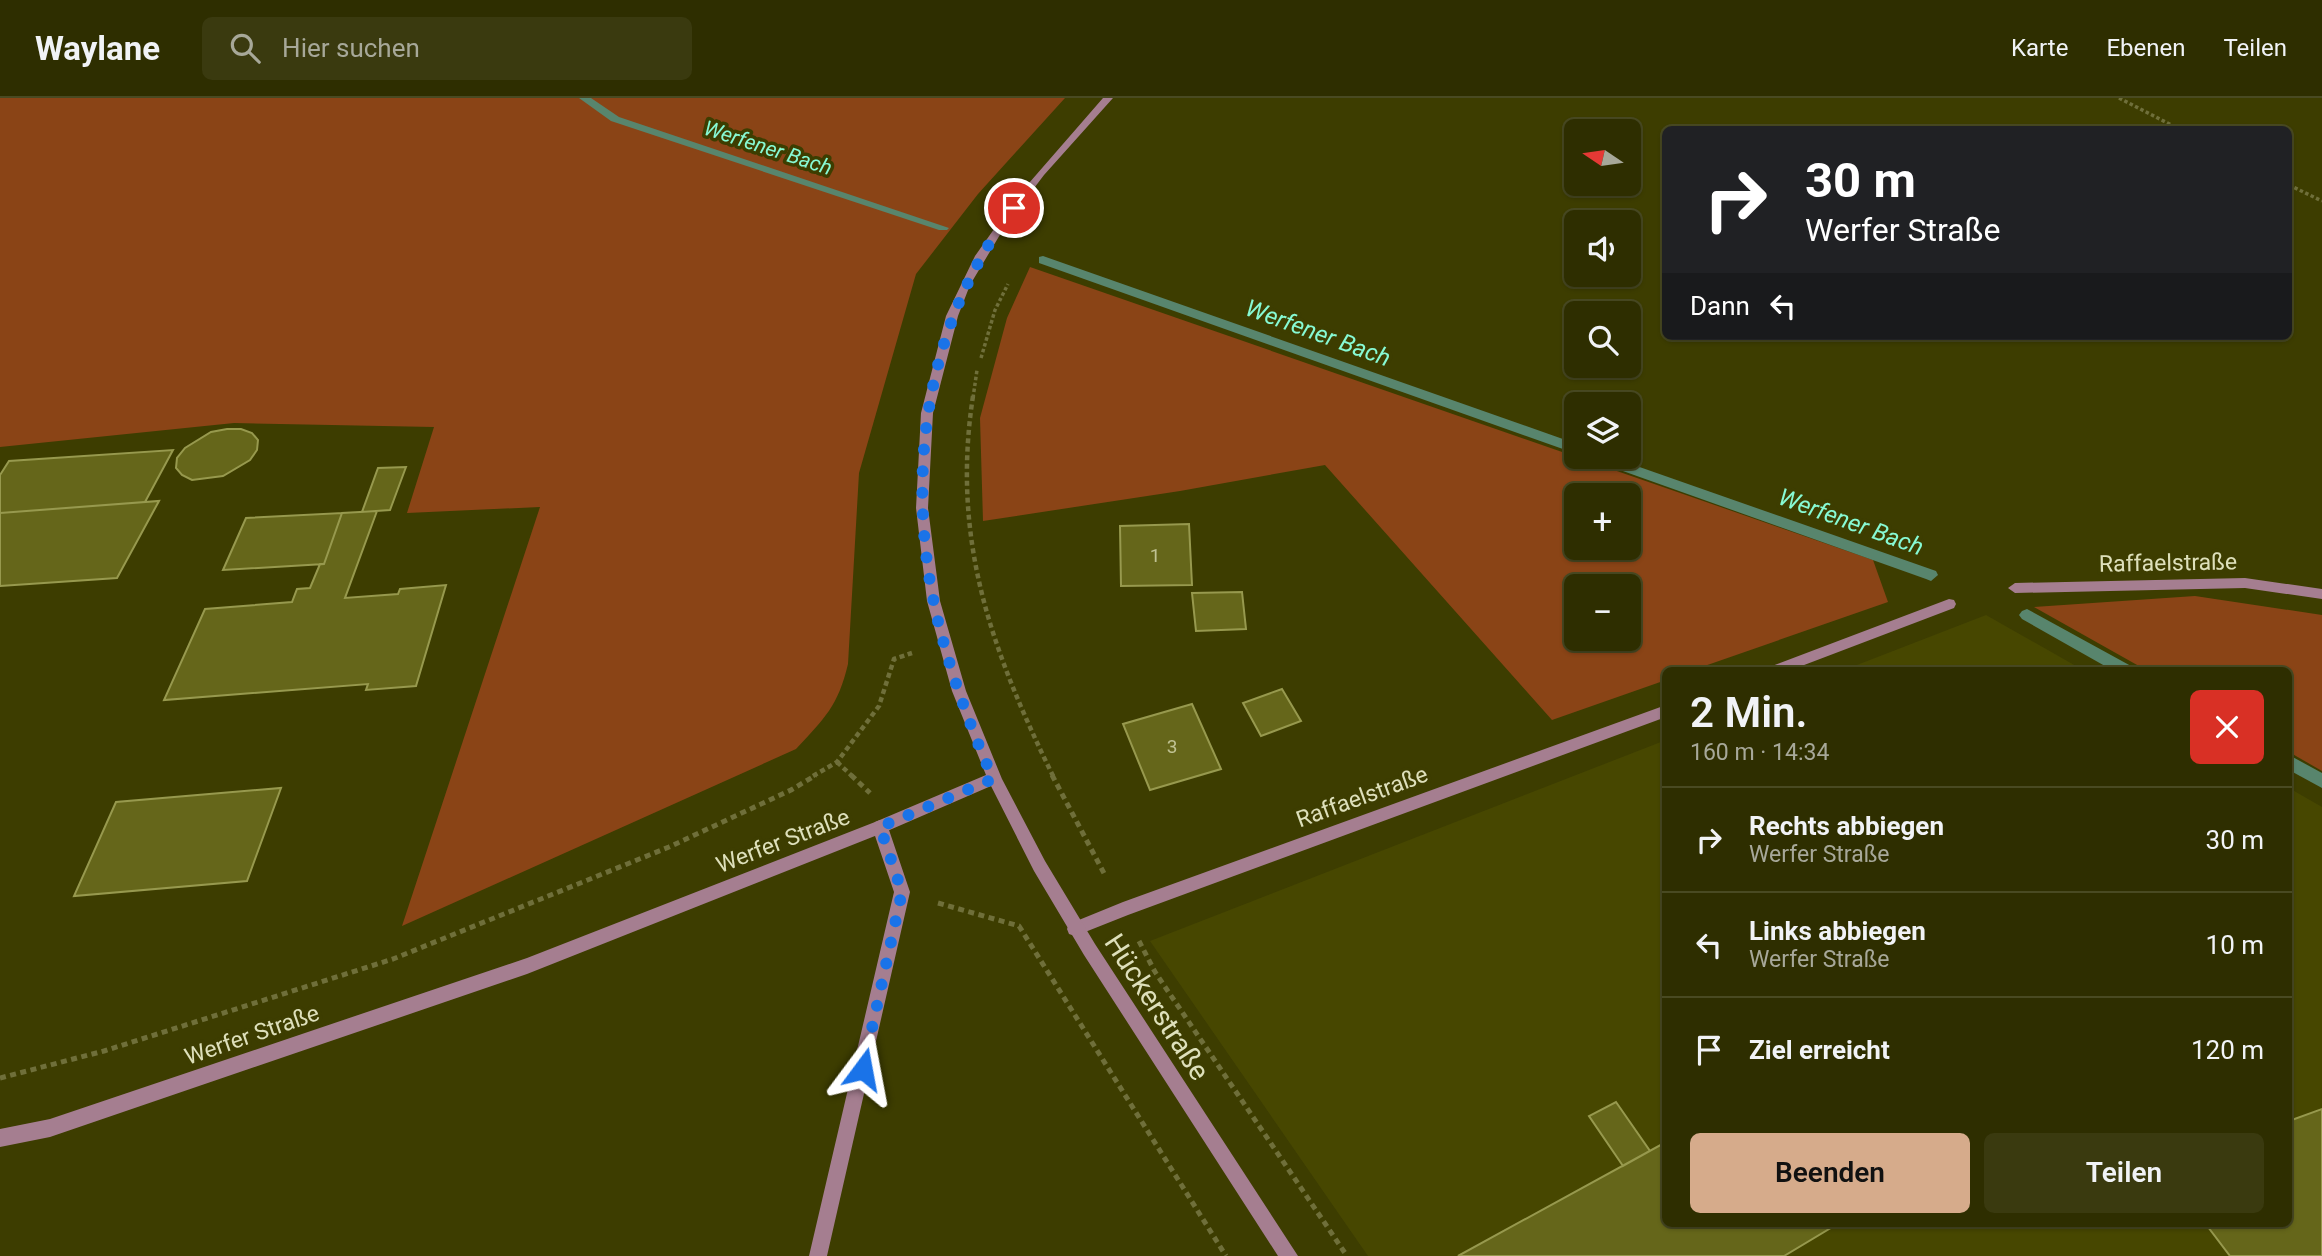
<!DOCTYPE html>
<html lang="de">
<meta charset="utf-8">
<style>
:root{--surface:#2e2e00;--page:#3a3a0f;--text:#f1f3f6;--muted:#a7a899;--line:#494a22;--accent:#d6ab8b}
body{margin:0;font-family:Roboto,sans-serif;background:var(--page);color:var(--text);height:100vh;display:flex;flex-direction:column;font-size:26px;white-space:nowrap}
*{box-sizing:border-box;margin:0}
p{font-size:23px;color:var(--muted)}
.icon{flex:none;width:38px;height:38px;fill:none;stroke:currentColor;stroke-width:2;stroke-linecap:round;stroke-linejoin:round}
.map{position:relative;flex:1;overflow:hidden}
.side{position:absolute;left:1662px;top:569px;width:630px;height:560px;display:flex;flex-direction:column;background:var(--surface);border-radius:10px;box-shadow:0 2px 5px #0004,0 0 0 2px var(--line)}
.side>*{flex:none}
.top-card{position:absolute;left:1662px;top:28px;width:630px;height:214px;border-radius:10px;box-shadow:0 2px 5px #0004,0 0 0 2px var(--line);background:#202124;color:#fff;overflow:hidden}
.needle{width:46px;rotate:283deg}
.buttons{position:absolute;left:1564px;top:21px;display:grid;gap:14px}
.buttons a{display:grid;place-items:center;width:77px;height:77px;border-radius:10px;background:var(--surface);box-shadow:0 2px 5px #0004,0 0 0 2px var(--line);font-size:35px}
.pin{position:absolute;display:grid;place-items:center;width:60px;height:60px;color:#fff;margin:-30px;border:4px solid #fff;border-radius:50%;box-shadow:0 2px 7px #0007}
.me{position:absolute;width:77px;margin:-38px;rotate:13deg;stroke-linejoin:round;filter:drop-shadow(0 0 5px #0008)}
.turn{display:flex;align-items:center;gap:24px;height:147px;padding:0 28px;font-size:32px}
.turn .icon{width:91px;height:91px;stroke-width:2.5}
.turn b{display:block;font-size:49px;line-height:60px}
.then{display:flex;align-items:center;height:66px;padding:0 28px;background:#0003;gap:14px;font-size:26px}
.round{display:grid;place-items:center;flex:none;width:74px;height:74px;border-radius:10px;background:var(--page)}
.overview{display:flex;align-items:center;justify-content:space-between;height:119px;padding:0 28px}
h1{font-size:42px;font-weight:600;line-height:52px}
.primary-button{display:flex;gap:14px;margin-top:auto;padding:14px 28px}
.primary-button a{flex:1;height:80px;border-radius:10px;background:var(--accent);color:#111;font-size:28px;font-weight:600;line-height:80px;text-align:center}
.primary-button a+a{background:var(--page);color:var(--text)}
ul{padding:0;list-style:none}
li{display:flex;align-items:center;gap:21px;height:105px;padding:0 28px;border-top:2px solid var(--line)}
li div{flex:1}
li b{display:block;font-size:26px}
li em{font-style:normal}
header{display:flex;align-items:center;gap:42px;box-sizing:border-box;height:98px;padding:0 35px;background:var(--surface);border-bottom:2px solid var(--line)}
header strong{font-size:33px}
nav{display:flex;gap:38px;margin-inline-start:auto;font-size:24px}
.search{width:490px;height:63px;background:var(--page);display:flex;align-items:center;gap:18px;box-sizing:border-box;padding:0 24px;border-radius:10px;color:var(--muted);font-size:26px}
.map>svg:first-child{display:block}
.built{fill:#474700}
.green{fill:#8a4416;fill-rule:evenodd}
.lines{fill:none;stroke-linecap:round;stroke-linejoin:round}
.stream{fill:#58856d;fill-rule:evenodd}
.building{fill:#65661a;stroke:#97994e;stroke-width:2}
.path-far2{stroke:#6f6f3a;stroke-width:3.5;stroke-dasharray:3.5 2.5;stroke-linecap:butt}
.path-far1{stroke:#6f6f3a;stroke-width:4.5;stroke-dasharray:5 3.5;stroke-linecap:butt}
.path{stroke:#6f6f3a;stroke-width:5;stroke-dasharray:6 4.5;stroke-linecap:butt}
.minor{fill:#a57e90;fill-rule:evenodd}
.tertiary{fill:#a57e90;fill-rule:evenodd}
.route{stroke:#1a73e8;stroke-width:12;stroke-dasharray:0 21.6}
.labels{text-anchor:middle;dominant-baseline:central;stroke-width:7;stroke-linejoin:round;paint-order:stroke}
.number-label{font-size:19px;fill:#c0c293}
.far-water-label{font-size:21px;font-style:italic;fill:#87fad4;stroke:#3d3d00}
.street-label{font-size:23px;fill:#dee0bb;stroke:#3d3d00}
.water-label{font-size:24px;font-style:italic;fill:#87fad4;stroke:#3d3d00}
.near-street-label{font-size:28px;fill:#dee0bb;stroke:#3d3d00}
</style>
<header>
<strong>Waylane</strong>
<div class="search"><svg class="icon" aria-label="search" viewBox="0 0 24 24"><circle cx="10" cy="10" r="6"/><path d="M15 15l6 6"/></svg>Hier suchen</div>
<nav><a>Karte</a><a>Ebenen</a><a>Teilen</a></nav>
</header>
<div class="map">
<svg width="2322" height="1158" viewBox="0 0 2322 1158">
<rect width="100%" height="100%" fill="#3d3d00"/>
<path class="built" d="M1986,517L2083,572H1844Z
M1666,642V1125H2289V690L2322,709V1158H1368L1150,843Z"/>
<path class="green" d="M0,0H1065L978,96L916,176L859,375L848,566C838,608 825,620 796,651L402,828L540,409L407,415L434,329L234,325L0,349Z
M1030,169L1873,462L1888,504L1693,572H1666V582L1552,622L1325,367L1180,393L983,423L980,320L1007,220ZM1629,397V450H1577V397ZM1577,488H1629V541H1577Z
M2195,498L2322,517V673L2289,654V572H2146L2034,509Z"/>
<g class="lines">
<path class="stream" d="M579,0H591L619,19L949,130L947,132H939L611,23Z
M1043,158L1577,346V356L1039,165V159Z
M1590,359H1611L1936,473L1938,477L1931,483L1926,481L1592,362Z
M2027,511L2131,568L2133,572H2112L2022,521L2019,517L2022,513Z
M2289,657L2322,675V690L2289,672Z"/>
</g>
<path class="building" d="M227,331H241L252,335L258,342L257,352L250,362L223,378L192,382L182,377L176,370L177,360L185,350L211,334Z
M173,352L145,404L0,415V377L9,363Z
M406,369L390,412L362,414L378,370Z
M159,403L117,480L0,488V415Z
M377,413L345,500L398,496L400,491L446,487L416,588L366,592L368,586L164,602L205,511L292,504L297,491L310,490L320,466H324L342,415Z
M342,415L324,466L223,472L246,420Z
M1189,426L1192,487L1121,488L1120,428Z
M1242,494L1246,531L1196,533L1192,495Z
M1282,591L1301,623L1261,638L1243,605Z
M1192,606L1221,671L1150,692L1123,626Z
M281,690L247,783L74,798L116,704Z
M1616,1004L1650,1053L1623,1068L1589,1018Z
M2322,1011V1158H2230L2205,1125H2289V1023Z
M1666,1044V1125H1839L1784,1158H1458Z"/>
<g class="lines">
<path class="path-far2" d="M2119,0L2181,32
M2289,87L2322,103
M981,260L995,212L1008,186
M973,300L977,272"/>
<path class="path-far1" d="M973,298C951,441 991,551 1053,678
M837,664L852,678
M813,678L837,664L879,608L894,561L912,555"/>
<path class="path" d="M851,677L870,695
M1052,677L1106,779
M938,805L1019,828L1226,1158
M1139,843L1155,874L1347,1158
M0,980L104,953L393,861L669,749L791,692L816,677"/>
<path class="minor" d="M2245,480L2322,491V501L2245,490L2015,495L2008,490L2015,485Z
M1949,501L1954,502L1956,506L1954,510L1791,572H1770L1772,568Z
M1666,607V619L1128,817L1075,838L1069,836L1067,831L1069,826L1123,804Z
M880,722L885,724L888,729L910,794L827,1158H809L894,794L872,729L875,724Z"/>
<path class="tertiary" d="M1103,0H1113L1044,77L1004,130L970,187L958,218L933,315L928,410L940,503L966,593L1002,681L1045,763L1095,846L1298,1158H1278L1084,857L1034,773L991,688L885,734L527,876L50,1039L0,1049V1031L50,1021L527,860L875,724L986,677L952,593L927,503L916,410L921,315L946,218L975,158L1016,100Z"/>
</g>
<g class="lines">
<path class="route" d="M863,971L902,794L880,729L993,681C974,637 957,593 944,546C902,398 919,233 1014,110"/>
</g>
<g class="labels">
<g class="number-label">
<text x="1155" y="457">1</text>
<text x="1172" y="648">3</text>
</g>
<g class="far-water-label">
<text transform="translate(768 50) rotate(18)">Werfener Bach</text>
</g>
<g class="street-label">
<text transform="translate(2168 465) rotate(-1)">Raffaelstraße</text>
<text transform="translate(1362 699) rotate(-20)">Raffaelstraße</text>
<text transform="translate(783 743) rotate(-21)">Werfer Straße</text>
<text transform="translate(252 937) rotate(-19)">Werfer Straße</text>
</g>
<g class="water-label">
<text transform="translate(1318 235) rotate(20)">Werfener Bach</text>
<text transform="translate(1851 424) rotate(20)">Werfener Bach</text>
</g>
<g class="near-street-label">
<text transform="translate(1157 909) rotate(57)">Hückerstraße</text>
</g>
</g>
</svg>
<div class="buttons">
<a><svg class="needle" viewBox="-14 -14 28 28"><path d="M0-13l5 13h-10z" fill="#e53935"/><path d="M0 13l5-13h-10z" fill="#a7a899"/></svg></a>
<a><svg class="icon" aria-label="sound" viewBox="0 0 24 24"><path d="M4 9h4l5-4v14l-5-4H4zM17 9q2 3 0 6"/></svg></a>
<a><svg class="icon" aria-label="search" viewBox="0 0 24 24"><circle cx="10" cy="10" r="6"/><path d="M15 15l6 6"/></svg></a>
<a><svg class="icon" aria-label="layers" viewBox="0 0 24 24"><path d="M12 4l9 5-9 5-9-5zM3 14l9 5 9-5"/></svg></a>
<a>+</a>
<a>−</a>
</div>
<div class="pin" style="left:1014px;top:110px;background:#d93025"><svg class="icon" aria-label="arrive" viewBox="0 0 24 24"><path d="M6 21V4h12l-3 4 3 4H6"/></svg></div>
<svg class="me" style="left:863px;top:971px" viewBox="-20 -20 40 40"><path d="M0-17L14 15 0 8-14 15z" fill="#1a73e8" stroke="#fff" stroke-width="4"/></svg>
<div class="top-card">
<div class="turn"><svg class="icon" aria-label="right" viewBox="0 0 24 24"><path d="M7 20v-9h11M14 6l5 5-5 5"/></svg><div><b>30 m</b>Werfer Straße</div></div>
<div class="then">Dann<svg class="icon" aria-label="left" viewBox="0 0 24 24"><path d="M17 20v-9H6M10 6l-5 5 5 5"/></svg></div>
</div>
<section class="side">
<div class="overview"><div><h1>2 Min.</h1><p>160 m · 14:34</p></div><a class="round" style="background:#d93025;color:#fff"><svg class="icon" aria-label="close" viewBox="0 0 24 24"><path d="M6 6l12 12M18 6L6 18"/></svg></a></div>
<ul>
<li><svg class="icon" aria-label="right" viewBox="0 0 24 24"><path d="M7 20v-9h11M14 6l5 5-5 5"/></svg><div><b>Rechts abbiegen</b><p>Werfer Straße</p></div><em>30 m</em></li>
<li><svg class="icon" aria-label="left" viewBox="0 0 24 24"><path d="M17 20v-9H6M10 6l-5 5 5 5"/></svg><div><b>Links abbiegen</b><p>Werfer Straße</p></div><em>10 m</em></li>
<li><svg class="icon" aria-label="arrive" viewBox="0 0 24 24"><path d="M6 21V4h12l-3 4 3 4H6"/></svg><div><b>Ziel erreicht</b></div><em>120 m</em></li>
</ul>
<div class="primary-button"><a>Beenden</a><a>Teilen</a></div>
</section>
</div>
